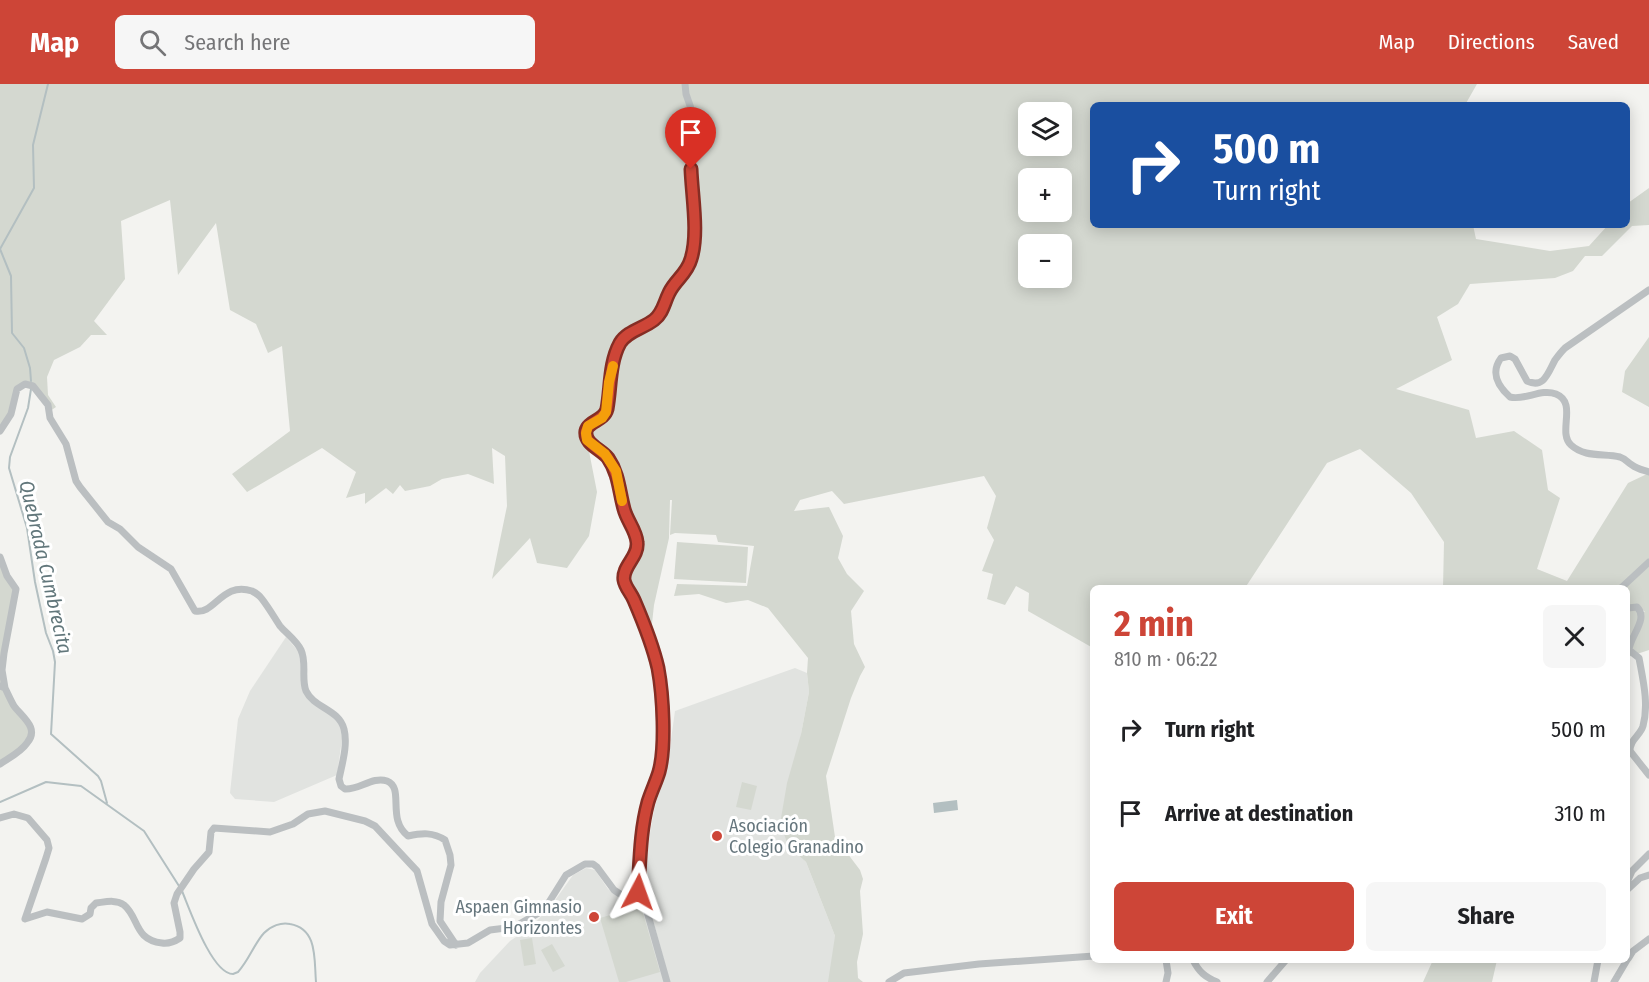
<!DOCTYPE html>
<meta charset="utf-8">
<style>
:root{--surface:#fff;--page:#f6f6f6;--text:#202124;--muted:#757577;--accent:#cd4537}
body{margin:0;font-family:"Fira Sans Condensed",sans-serif;background:var(--page);color:var(--text);height:100vh;display:flex;flex-direction:column;font-size:22px;white-space:nowrap}
*{box-sizing:border-box;margin:0}
p{font-size:20px;color:var(--muted)}
.icon{flex:none;width:33px;height:33px;fill:none;stroke:currentColor;stroke-width:2;stroke-linecap:round;stroke-linejoin:round}
.map{position:relative;flex:1;overflow:hidden}
.drawer{position:absolute;left:1090px;top:501px;width:540px;height:378px;display:flex;flex-direction:column;background:var(--surface);border-radius:9px;box-shadow:0 3px 15px #0003}
.drawer>*{flex:none}
.banner{position:absolute;left:1090px;top:18px;width:540px;height:126px;border-radius:9px;box-shadow:0 3px 15px #0003;background:#1a4fa0;color:#fff;overflow:hidden}
.buttons{position:absolute;left:1018px;top:18px;display:grid;gap:12px}
.buttons a{display:grid;place-items:center;width:54px;height:54px;border-radius:9px;background:var(--surface);box-shadow:0 3px 15px #0003;font-size:30px}
.pin{position:absolute;display:grid;place-items:center;width:51px;height:51px;color:#fff;margin:-62px -26px;border-radius:50% 50% 50% 0;rotate:-45deg;box-shadow:0 0 6px #0007}
.pin .icon{rotate:45deg}
.me{position:absolute;width:66px;margin:-33px;rotate:4deg;stroke-linejoin:round;filter:drop-shadow(0 0 4px #0008)}
.turn{display:flex;align-items:center;gap:21px;height:126px;padding:0 24px;font-size:27px}
.turn .icon{width:78px;height:78px;stroke-width:2.5}
.turn b{display:block;font-size:42px;line-height:51px}
.round{display:grid;place-items:center;flex:none;width:63px;height:63px;border-radius:9px;background:var(--page)}
.headline{display:flex;align-items:center;justify-content:space-between;height:102px;padding:0 24px}
h1{font-size:36px;font-weight:700;line-height:45px;color:var(--accent)}
.action{display:flex;gap:12px;margin-top:auto;padding:12px 24px}
.action a{flex:1;height:69px;border-radius:9px;background:var(--accent);color:#fff;font-size:24px;font-weight:700;line-height:69px;text-align:center}
.action a+a{background:var(--page);color:var(--text)}
ul{padding:0;list-style:none}
li{display:flex;align-items:center;gap:18px;height:84px;padding:0 24px}
li div{flex:1}
li b{display:block;font-size:22px}
li em{font-style:normal}
header{display:flex;align-items:center;gap:36px;box-sizing:border-box;height:84px;padding:0 30px;background:var(--accent);color:#fff}
header strong{font-size:28px}
nav{display:flex;gap:33px;margin-inline-start:auto;font-size:21px}
.search{width:420px;height:54px;background:var(--page);display:flex;align-items:center;gap:15px;box-sizing:border-box;padding:0 21px;border-radius:9px;color:var(--muted);font-size:22px}
.map>svg:first-child{display:block}
.built{fill:#e1e3e0}
.green{fill:#d4d8d0;fill-rule:evenodd}
.water{fill:#b3bfc1}
.lines{fill:none;stroke-linecap:round;stroke-linejoin:round}
.stream{stroke:#b3bfc1;stroke-width:2}
.minor{stroke:#bbbfc1;stroke-width:7}
.route-casing{stroke:#852d24;stroke-width:15}
.route{stroke:#cd4537;stroke-width:10}
.slow{stroke:#f59e0b;stroke-width:10}
.poi-dot{fill:#cd4537;stroke:#fff;stroke-width:2}
.labels{text-anchor:middle;dominant-baseline:central;stroke-width:6;stroke-linejoin:round;paint-order:stroke}
.poi-label{font-size:18px;fill:#66767d;stroke:#fff;text-anchor:start}
.water-label{font-size:20px;font-style:italic;fill:#62777b;stroke:#fff}
</style>
<header>
<strong>Map</strong>
<div class="search"><svg class="icon" aria-label="search" viewBox="0 0 24 24"><circle cx="10" cy="10" r="6"/><path d="M15 15l6 6"/></svg>Search here</div>
<nav><a>Map</a><a>Directions</a><a>Saved</a></nav>
</header>
<div class="map">
<svg width="1649" height="898" viewBox="0 0 1649 898">
<rect width="100%" height="100%" fill="#f3f3f0"/>
<path class="built" d="M286,553L299,568L303,605L335,634L342,644V655L337,691L274,718L235,715L230,709L238,635L250,607Z
M795,584L807,589L809,608L801,650L789,763L806,778L835,852L834,898H670L648,818L641,801L654,726L669,670L675,627Z
M586,784L595,786L608,805L621,814L636,811L644,823L665,898H475L480,889L510,857L531,843L551,822L573,791Z"/>
<path class="green" d="M0,0H1477L1465,21H1094V141H1473L1476,155L1550,167L1589,162L1608,141H1628V119L1649,104V141L1632,142L1602,172H1585L1573,187L1555,194L1470,200L1458,220L1437,233L1452,276L1396,305L1469,326L1476,354L1514,347L1542,366L1548,406L1560,414L1537,485L1567,497L1628,399L1647,390H1649V474L1642,484L1618,504H1443L1444,458L1411,409L1360,365L1327,379L1245,504H1094L1093,564L1028,527L1029,509L1016,502L1005,521L987,515L993,490L982,487L994,456L987,444L996,412L984,392L844,420L832,407L800,416L794,427L829,423L843,452L838,474L847,490L864,507L851,527L854,560L865,583L860,592L851,614L826,692L835,753L860,786L863,795L860,807L863,850L857,878L858,894L863,898H828L835,852L806,778L789,763L780,740L787,699L801,650L809,608L807,589L808,574L768,524L748,516L726,519L699,510L674,512L677,500L747,502L754,462L718,458L716,451L675,449L670,451L672,416H670L669,454L654,521L650,558L624,497L638,460L610,377L587,357L597,408L589,452L567,484L537,479L530,454L492,495L507,422L505,372L492,364L494,400L468,390L442,395L430,402L405,407L400,401L393,410L386,404L365,420V409L346,414L356,388L322,364L247,408L232,390L290,347L282,262L268,269L256,240L230,226L216,139L178,191L170,116L121,137L125,195L94,237L107,251H91L80,263L54,276L47,293L48,311L56,323L50,327L33,302H21L11,330L0,347ZM1029,28H1062V62H1029ZM1029,94H1062V128H1029ZM1029,160H1062V194H1029Z
M1649,253V323L1622,308L1625,287Z
M677,458L748,463L746,499L674,495Z
M0,473L14,502L4,569L5,604L27,636L31,653L0,680Z
M1649,482V566L1628,573V526L1637,525L1640,528H1645L1638,521H1628V504H1625Z
M742,698L757,702L751,726L736,723Z
M641,822L660,888L626,898H619L600,834Z
M532,854L536,880L524,882L520,856Z
M552,860L565,882L553,888L541,866Z
M1433,876H1497L1492,898H1423Z"/>
<path class="water" d="M957,716L958,726L934,729L933,719Z"/>
<g class="lines">
<path class="stream" d="M31,297L30,284L24,264L12,249L11,192L0,165L34,104L33,61L48,0
M31,305L28,324L10,373L9,384L27,444L35,498L46,549L53,567L55,578L51,650L98,692L101,697L107,719
M0,718L46,698L81,702L144,747L179,802
M182,807C190,826 212,890 233,890L238,888C249,876 254,860 264,849C271,842 281,838 290,840C318,845 314,875 316,898"/>
<path class="minor" d="M1649,206L1565,264C1561,268 1558,272 1555,276C1548,289 1544,305 1527,297L1515,275L1510,272L1501,274C1490,289 1498,302 1510,313C1525,317 1541,304 1556,310C1578,319 1557,348 1571,361C1585,374 1604,369 1620,373C1626,375 1627,378 1632,381C1637,385 1643,386 1649,388
M0,347L11,330L17,305L25,300L33,302L48,321L50,334L66,360L76,397L80,403L108,438L120,445L138,463L171,485L195,527C215,531 222,497 252,507C256,509 259,511 262,515C269,524 274,533 280,542C287,550 297,557 301,566C307,579 301,595 306,607C314,624 339,625 344,645C348,661 342,680 339,695L341,702L345,705C359,706 373,692 387,697C405,704 386,735 408,752C422,749 433,748 445,756L450,771L451,781L441,818L440,837L456,861
M0,473L7,492L16,505L4,569L2,586L5,604
M1621,504L1649,478
M1628,524L1637,523C1649,535 1630,552 1629,566L1639,574C1643,596 1649,620 1643,642C1640,652 1630,655 1630,667L1649,691
M0,602L5,604C8,610 11,617 14,622C22,633 40,644 27,659C21,668 9,674 0,680
M0,734L14,730L28,734L47,756L49,764L46,774L25,835L47,828L82,835L90,830L91,824L96,819C105,818 116,815 124,821C139,833 134,856 162,859C169,860 174,858 180,854V848L174,819L177,810L194,785L209,768L211,748L214,744L270,748L293,740L308,730L325,727L365,737L375,742L417,787L432,840L444,857L450,861L468,859L490,846L514,843L544,826L566,791L585,780H593L597,783L614,806L620,810L624,811L638,808L642,751L648,718L659,687L663,665L661,607L658,584L650,558L634,516L624,497L626,486L636,470L638,460L636,450L624,426L616,387L605,370L587,356L586,349L588,342L602,334L606,328L609,298L621,257L631,249L654,236L662,228L670,207L688,185L692,173L694,158L691,85L697,58L698,45L686,10L685,0
M1628,796L1632,787L1649,770
M1628,805L1640,794L1649,791
M638,808L644,817L667,898
M1628,875L1633,867L1649,855
M1166,876L1168,889L1166,898
M1193,876C1199,888 1205,893 1217,898
M889,898L904,889L979,880L1094,872
M1267,898L1286,876
M1594,898L1598,876
M1614,898L1627,876"/>
</g>
<g class="lines">
<defs>
<path id="route" d="M638,808C640,778 640,747 648,718C651,708 656,698 659,688C666,663 663,611 658,584C653,562 643,537 634,516C631,509 625,503 624,496C622,482 639,473 637,458C636,446 627,437 624,425C619,407 619,390 608,374C601,365 584,360 586,347C588,337 604,337 607,325C611,304 609,279 620,259C627,247 644,244 654,236C663,229 664,219 669,209C675,196 687,190 691,175C699,150 692,112 691,85"/>
</defs>
<use href="#route" class="route-casing"/>
<use href="#route" class="route"/>
<path class="slow" d="M613,282L609,298L606,328L602,334L588,342L586,349L587,356L605,370L616,387L622,417"/>
</g>
<g class="poi-dot">
<circle cx="717" cy="752" r="6"/>
<circle cx="594" cy="833" r="6"/>
</g>
<g class="labels">
<g class="poi-label">
<text x="729" y="742">Asociación<tspan x="729" dy="21">Colegio Granadino</tspan></text>
<text x="582" y="823" text-anchor="end">Aspaen Gimnasio<tspan x="582" dy="21">Horizontes</tspan></text>
</g>
<g class="water-label">
<text transform="translate(46 483) rotate(77)">Quebrada Cumbrecita</text>
</g>
</g>
</svg>
<div class="buttons">
<a><svg class="icon" aria-label="layers" viewBox="0 0 24 24"><path d="M12 4l9 5-9 5-9-5zM3 14l9 5 9-5"/></svg></a>
<a>+</a>
<a>−</a>
</div>
<div class="pin" style="left:691px;top:85px;background:#d93025"><svg class="icon" aria-label="arrive" viewBox="0 0 24 24"><path d="M6 21V4h12l-3 4 3 4H6"/></svg></div>
<svg class="me" style="left:638px;top:808px" viewBox="-20 -20 40 40"><path d="M0-17L14 15 0 8-14 15z" fill="#cd4537" stroke="#fff" stroke-width="4"/></svg>
<div class="banner">
<div class="turn"><svg class="icon" aria-label="right" viewBox="0 0 24 24"><path d="M7 20v-9h11M14 6l5 5-5 5"/></svg><div><b>500 m</b>Turn right</div></div>
</div>
<section class="drawer">
<div class="headline"><div><h1>2 min</h1><p>810 m · 06:22</p></div><a class="round"><svg class="icon" aria-label="close" viewBox="0 0 24 24"><path d="M6 6l12 12M18 6L6 18"/></svg></a></div>
<ul>
<li><svg class="icon" aria-label="right" viewBox="0 0 24 24"><path d="M7 20v-9h11M14 6l5 5-5 5"/></svg><div><b>Turn right</b></div><em>500 m</em></li>
<li><svg class="icon" aria-label="arrive" viewBox="0 0 24 24"><path d="M6 21V4h12l-3 4 3 4H6"/></svg><div><b>Arrive at destination</b></div><em>310 m</em></li>
</ul>
<div class="action"><a>Exit</a><a>Share</a></div>
</section>
</div>
